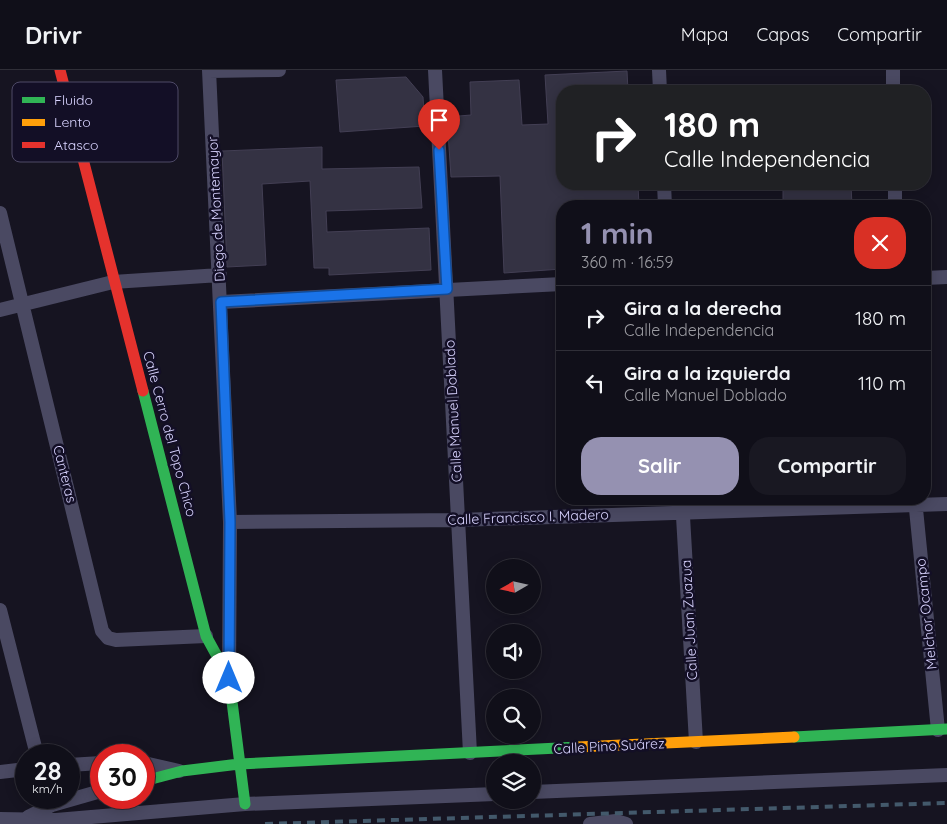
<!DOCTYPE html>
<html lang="es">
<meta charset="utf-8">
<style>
:root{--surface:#100f19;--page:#191822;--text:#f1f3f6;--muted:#9c9ca2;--line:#302f38;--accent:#9591b1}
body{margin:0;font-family:Quicksand,sans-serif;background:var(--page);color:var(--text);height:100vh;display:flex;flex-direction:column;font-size:19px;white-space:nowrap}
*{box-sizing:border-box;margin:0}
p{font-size:16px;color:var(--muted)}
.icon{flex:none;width:28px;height:28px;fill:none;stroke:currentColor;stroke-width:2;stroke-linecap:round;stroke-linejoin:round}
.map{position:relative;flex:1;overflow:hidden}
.panel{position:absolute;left:556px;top:130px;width:375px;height:305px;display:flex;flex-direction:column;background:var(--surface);border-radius:20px;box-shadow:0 2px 12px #0003,0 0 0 1px var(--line)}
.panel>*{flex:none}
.hud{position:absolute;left:556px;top:15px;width:375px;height:105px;border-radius:20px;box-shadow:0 2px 12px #0003,0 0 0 1px var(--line);background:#202124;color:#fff;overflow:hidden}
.needle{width:32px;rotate:261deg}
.fabs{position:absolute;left:486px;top:489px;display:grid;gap:10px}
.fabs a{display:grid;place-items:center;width:55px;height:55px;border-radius:50%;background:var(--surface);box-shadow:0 2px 12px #0003,0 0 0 1px var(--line);font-size:25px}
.speed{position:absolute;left:15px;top:674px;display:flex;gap:10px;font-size:25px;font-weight:700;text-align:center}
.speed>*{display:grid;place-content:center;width:65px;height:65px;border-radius:50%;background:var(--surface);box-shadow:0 2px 12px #0003,0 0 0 1px var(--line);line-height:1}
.speed small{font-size:12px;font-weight:400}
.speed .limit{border:8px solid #d22;background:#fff;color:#111}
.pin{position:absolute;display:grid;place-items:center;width:42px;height:42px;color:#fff;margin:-51px -21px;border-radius:50% 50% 50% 0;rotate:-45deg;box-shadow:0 0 5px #0007}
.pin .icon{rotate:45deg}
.me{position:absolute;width:55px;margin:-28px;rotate:0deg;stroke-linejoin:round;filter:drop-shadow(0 0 4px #0008)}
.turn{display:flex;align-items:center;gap:18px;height:105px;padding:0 25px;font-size:22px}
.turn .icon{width:65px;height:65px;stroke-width:2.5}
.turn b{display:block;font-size:35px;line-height:42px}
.round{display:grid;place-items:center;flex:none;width:52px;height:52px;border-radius:20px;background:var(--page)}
.overview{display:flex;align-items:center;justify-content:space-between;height:85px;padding:0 25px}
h1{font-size:30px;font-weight:700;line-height:38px;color:var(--accent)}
.button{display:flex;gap:10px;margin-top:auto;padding:10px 25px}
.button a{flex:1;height:58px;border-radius:20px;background:var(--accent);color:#fff;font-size:20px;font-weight:700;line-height:58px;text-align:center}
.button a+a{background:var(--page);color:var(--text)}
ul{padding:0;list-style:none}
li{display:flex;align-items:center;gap:15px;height:65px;padding:0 25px;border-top:1px solid var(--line)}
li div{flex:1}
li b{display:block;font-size:19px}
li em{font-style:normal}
header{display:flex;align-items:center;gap:30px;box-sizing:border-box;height:70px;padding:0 25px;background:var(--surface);border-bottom:1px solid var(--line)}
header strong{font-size:24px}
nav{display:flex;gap:28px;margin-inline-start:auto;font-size:18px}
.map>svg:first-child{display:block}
.building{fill:#343243;stroke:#433f54}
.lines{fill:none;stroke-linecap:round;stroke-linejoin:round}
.street{stroke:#4a4962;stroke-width:14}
.fast{stroke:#30b455;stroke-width:11}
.slow{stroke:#ff9f0a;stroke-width:11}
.jam{stroke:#e5322d;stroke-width:11}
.rail{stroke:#43596b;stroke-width:4;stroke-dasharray:8 6;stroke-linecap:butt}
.route-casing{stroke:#114b97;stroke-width:12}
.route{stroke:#1a73e8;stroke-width:9}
.labels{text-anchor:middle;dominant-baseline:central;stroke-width:5;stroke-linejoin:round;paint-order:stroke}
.street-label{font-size:14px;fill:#d9d4ff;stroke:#130f26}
.key{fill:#130f26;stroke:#4e4a67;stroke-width:1}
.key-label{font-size:14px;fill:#d9d4ff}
</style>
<header>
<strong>Drivr</strong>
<nav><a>Mapa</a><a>Capas</a><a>Compartir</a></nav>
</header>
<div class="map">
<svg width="947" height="754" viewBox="0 0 947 754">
<rect width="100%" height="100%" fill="#161421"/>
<path class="building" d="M627,1L628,21H562V114H638L639,136H562V199L504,203L500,106L451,107L447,47L471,45L470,12L519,10L522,55L548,54L545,5Z
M406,7L423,27L425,56L340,62L336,10Z
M322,77V99L419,97L422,138L326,141L327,162L429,158L431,200L329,205V198H314L310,111L262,114L266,195L227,197L222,81Z
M783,114H851L852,136H783Z"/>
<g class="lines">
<path class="street" d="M209,0L230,452L229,607
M435,0L470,683
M659,0L660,21
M893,0V21
M209,1L279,0
M664,114L665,136
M895,114V136
M0,143L102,561L108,568L116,570L206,566
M925,208L947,207
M221,232L562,214
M0,240L113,212L220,205
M682,429L696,672
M915,429L938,660
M230,452L459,450L947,434
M0,540L37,685
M144,693L179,701
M69,695L101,693
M0,702L26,699
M532,722L947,705
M28,747L52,735L101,721
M0,749L56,750L245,734L495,724
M590,754L616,751L626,754"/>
<path class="fast" d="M143,321L206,566L229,608L245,734
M794,667L947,659
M144,711L182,701L239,694L578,677"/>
<path class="slow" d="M578,677L794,667"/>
<path class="jam" d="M60,0L143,321"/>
<path class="rail" d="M265,754L947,733"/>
</g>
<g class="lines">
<defs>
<path id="route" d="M229,608L230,452L221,232L447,219L439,80"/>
</defs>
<use href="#route" class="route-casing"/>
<use href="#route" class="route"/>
</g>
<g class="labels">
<g class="street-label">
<text transform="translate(216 139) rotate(-93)">Diego de Montemayor</text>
<text transform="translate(453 341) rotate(-93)">Calle Manuel Doblado</text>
<text transform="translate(170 364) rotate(75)">Calle Cerro del Topo Chico</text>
<text transform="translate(65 404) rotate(76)">Canteras</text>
<text transform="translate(528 447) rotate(-2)">Calle Francisco I. Madero</text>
<text transform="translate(926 544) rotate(-96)">Melchor Ocampo</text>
<text transform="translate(689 550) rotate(-93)">Calle Juan Zuazua</text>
<text transform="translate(609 676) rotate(-3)">Calle Pino Suárez</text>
</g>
</g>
<rect x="12" y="12" width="166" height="80" rx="8" class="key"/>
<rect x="22" y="27" width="23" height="6" fill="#30b455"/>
<rect x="22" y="49" width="23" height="7" fill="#ff9f0a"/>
<rect x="22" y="72" width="23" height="6" fill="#e5322d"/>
<g class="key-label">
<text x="54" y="35">Fluido</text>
<text x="54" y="57">Lento</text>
<text x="54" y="80">Atasco</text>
</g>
</svg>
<div class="fabs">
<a><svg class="needle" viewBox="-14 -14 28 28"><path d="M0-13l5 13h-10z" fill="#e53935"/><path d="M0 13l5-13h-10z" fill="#9c9ca2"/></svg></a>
<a><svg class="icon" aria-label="sound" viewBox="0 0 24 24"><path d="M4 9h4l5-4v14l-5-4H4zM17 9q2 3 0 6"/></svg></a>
<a><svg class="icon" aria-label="search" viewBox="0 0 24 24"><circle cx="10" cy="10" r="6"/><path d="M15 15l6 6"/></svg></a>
<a><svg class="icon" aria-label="layers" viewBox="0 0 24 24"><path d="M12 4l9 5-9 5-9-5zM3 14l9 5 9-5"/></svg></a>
</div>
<div class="speed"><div>28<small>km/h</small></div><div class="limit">30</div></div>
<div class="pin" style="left:439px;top:80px;background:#d93025"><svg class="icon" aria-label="arrive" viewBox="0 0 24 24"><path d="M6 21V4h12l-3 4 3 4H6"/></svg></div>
<svg class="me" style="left:229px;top:608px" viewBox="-20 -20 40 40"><circle r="19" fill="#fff"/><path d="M0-13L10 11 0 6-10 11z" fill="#1a73e8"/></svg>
<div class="hud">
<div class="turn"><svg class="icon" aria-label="right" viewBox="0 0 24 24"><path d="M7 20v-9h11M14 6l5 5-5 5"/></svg><div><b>180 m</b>Calle Independencia</div></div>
</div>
<section class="panel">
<div class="overview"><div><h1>1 min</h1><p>360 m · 16:59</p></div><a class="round" style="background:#d93025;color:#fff"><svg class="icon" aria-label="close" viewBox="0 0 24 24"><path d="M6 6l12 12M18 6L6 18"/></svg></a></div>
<ul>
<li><svg class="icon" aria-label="right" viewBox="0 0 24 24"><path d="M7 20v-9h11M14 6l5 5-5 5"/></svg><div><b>Gira a la derecha</b><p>Calle Independencia</p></div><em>180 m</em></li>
<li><svg class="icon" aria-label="left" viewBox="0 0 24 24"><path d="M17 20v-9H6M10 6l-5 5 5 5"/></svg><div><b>Gira a la izquierda</b><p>Calle Manuel Doblado</p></div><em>110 m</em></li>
</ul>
<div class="button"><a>Salir</a><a>Compartir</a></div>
</section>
</div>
